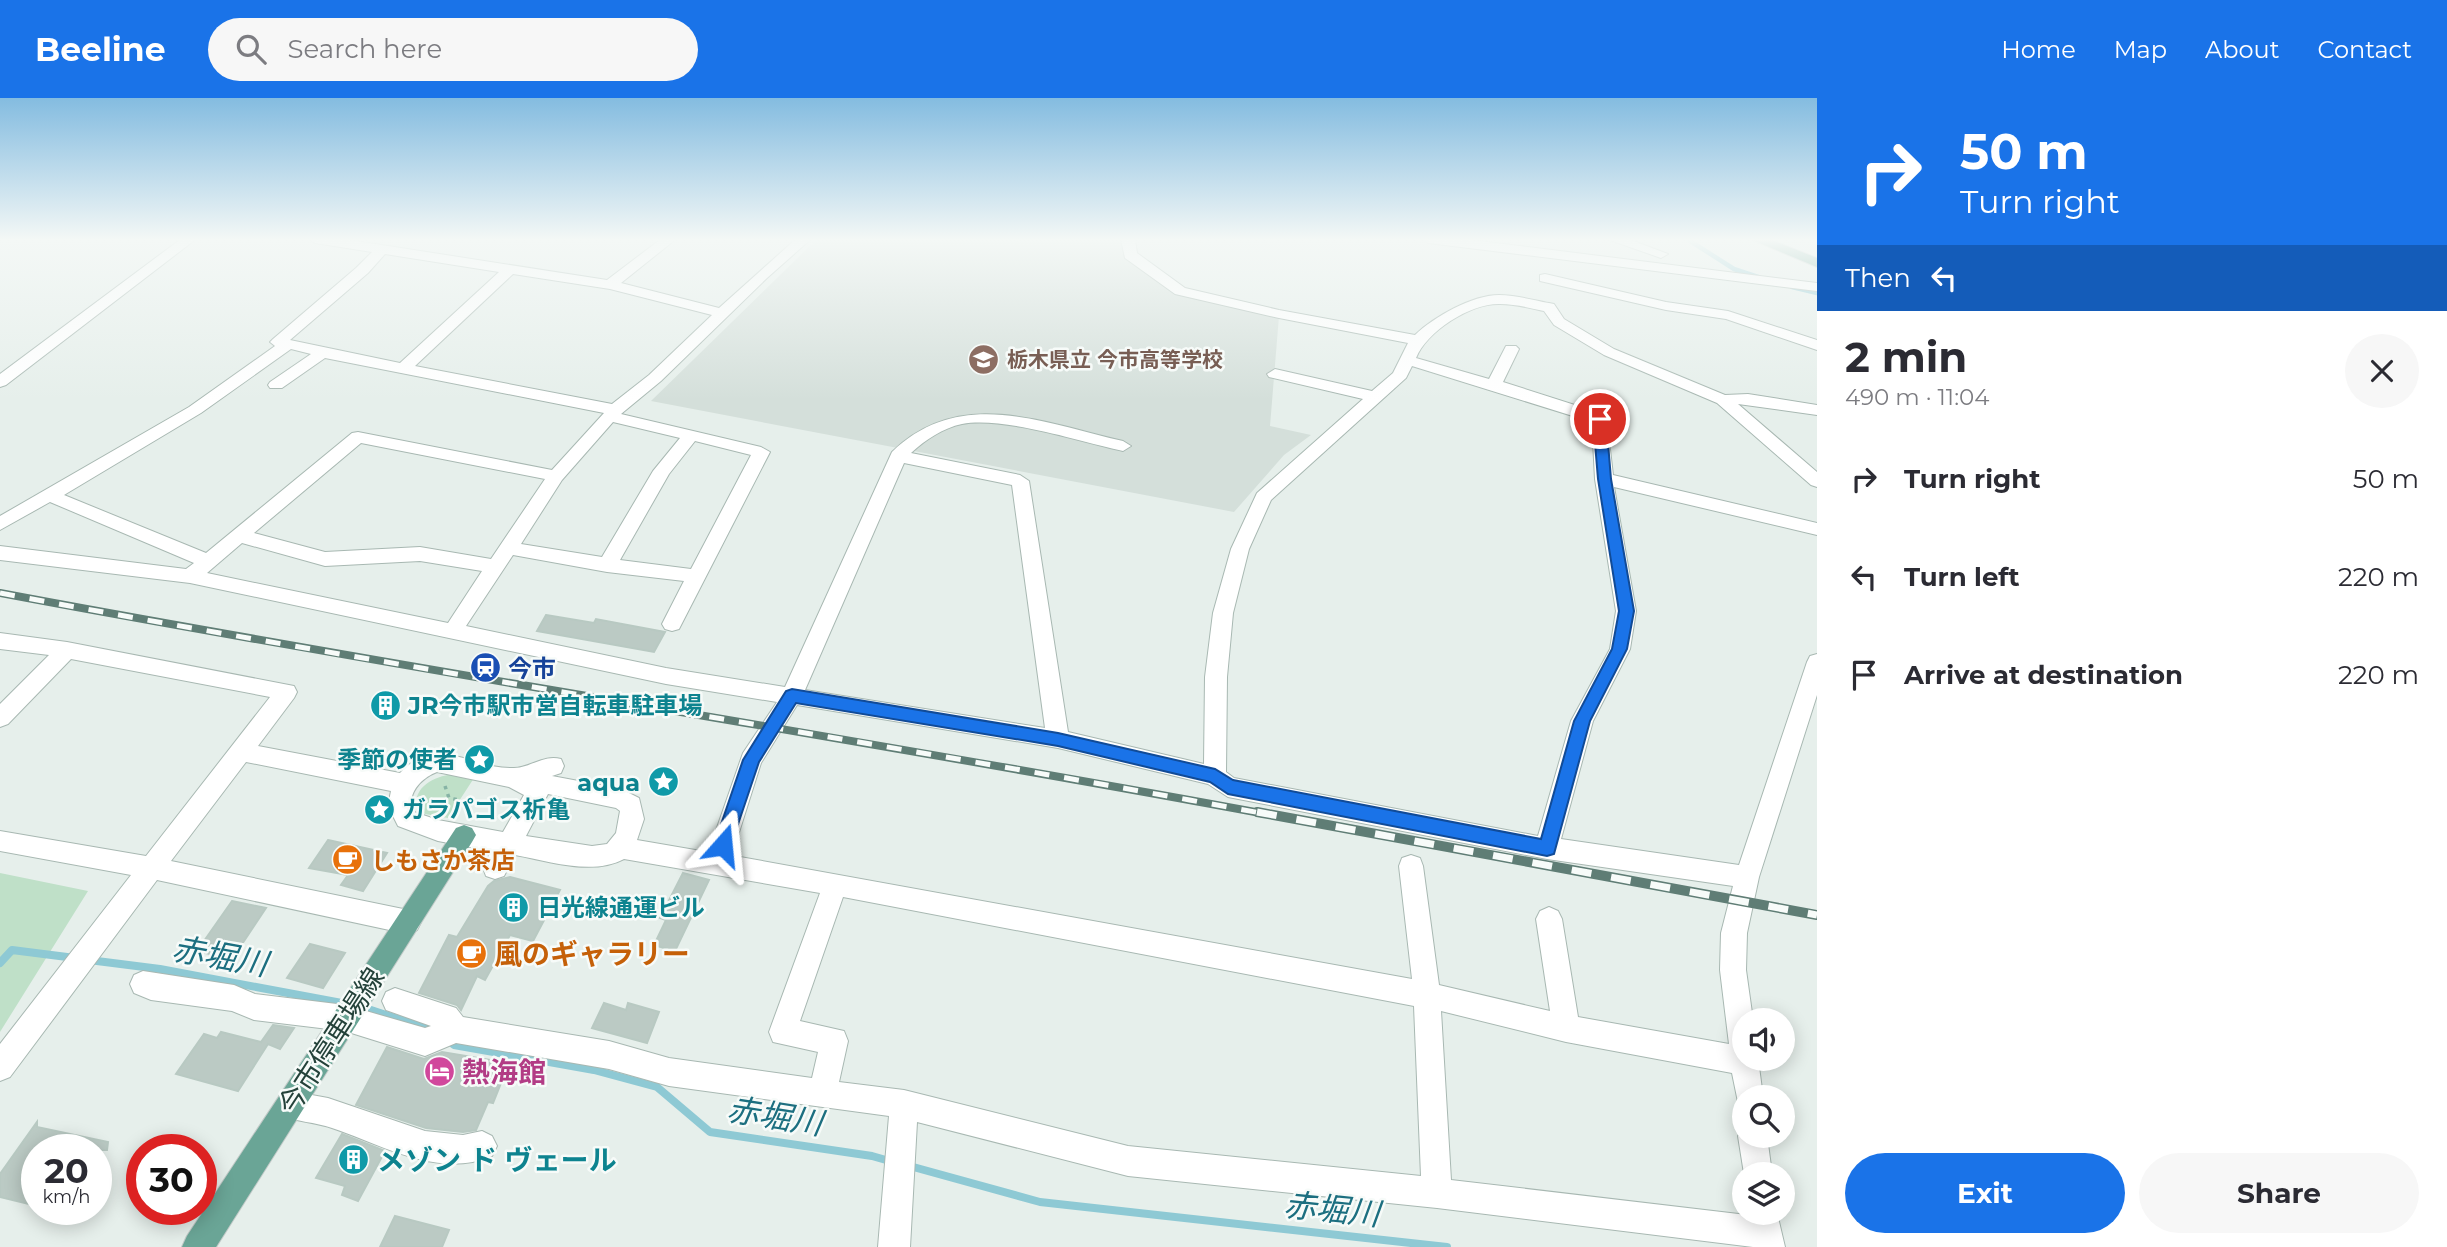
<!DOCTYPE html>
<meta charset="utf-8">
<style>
:root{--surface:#fff;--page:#f7f7f7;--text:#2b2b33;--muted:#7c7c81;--accent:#1a73e8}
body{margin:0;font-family:Montserrat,"Noto Sans JP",sans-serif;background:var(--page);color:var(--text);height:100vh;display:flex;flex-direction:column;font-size:26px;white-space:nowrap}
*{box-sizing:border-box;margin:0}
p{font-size:23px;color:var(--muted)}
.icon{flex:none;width:38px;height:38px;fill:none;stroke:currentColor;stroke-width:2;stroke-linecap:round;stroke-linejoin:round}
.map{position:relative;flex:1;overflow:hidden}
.side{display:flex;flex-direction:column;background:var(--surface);width:630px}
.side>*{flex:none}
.hud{background:#1a73e8;color:#fff;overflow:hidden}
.controls{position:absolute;left:1732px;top:910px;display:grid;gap:14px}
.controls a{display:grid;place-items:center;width:63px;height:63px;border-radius:50%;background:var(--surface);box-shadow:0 4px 18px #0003;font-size:35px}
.speed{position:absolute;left:21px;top:1036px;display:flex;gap:14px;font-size:35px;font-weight:700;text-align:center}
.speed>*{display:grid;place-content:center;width:91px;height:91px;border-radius:50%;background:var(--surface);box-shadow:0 4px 18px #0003;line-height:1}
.speed small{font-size:18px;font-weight:400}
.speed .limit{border:10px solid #d22;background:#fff;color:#111}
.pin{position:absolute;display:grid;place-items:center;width:60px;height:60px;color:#fff;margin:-30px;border:4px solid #fff;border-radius:50%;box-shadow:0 2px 7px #0007}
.me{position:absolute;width:77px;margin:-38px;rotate:18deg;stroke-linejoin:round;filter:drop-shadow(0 0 5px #0008)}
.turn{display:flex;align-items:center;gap:24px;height:147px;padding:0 28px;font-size:32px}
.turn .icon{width:91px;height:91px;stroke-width:2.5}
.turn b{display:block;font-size:49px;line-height:60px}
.then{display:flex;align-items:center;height:66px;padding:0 28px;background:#0003;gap:14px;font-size:26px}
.round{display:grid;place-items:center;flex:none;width:74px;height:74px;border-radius:37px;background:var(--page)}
.overview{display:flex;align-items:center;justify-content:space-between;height:119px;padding:0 28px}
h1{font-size:42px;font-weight:700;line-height:52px}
.action{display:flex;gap:14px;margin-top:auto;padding:14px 28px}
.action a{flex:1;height:80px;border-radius:42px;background:var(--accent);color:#fff;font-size:28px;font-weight:700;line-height:80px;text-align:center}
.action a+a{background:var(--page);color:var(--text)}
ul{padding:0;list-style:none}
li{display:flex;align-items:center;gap:21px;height:98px;padding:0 28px}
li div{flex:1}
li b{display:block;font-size:26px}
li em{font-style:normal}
header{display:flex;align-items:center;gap:42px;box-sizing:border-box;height:98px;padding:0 35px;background:var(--accent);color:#fff}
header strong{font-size:33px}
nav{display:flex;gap:38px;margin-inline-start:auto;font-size:24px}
.search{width:490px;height:63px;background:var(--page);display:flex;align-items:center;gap:18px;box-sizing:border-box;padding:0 24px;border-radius:38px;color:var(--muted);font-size:26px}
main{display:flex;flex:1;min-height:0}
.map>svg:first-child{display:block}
.built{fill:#d4dfda}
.green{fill:#bfe0c8}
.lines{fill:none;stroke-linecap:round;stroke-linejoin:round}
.stream-far1{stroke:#8ec9d4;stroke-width:4.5}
.stream{stroke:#8ec9d4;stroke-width:8}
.building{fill:#bbcac4;stroke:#b8c9c2;stroke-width:2}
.minor-casing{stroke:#a8b8b2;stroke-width:2}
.major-casing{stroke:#c2cac8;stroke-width:2}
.path{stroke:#86b3a5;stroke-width:3.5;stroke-dasharray:3.5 5;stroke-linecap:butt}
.minor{fill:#fff;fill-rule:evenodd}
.major{fill:#6aa596;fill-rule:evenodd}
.rail-far1-casing{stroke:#5f7d75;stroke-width:8}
.rail-casing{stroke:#5f7d75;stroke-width:10}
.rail-far1{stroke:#f7fbf9;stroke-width:5;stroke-dasharray:15;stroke-linecap:butt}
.rail{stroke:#f7fbf9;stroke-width:7;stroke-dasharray:20;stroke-linecap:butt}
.route{fill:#1a73e8;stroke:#114b97;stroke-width:2}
.labels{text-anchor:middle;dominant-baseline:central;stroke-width:5;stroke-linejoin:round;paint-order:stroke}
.far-education-label{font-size:21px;font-weight:bold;fill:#785e54;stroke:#f7fbf9;text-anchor:start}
.transit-label{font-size:24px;font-weight:bold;fill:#164399;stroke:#f7fbf9;text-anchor:start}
.culture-label{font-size:24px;font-weight:bold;fill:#0d838f;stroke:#f7fbf9;text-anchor:start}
.food-label{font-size:24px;font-weight:bold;fill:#c56008;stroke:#f7fbf9;text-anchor:start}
.near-food-label{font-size:28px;font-weight:bold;fill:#c56008;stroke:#f7fbf9;text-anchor:start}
.near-street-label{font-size:28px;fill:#24423a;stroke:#f7fbf9}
.near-hotel-label{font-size:28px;font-weight:bold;fill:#b23c85;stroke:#f7fbf9;text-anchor:start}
.near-culture-label{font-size:28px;font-weight:bold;fill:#0d838f;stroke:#f7fbf9;text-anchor:start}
.near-water-label{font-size:32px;font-style:italic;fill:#1c6f80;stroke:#f7fbf9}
</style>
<header>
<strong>Beeline</strong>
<div class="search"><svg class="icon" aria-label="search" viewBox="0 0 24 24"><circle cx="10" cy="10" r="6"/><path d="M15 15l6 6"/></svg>Search here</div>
<nav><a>Home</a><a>Map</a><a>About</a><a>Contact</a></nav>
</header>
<main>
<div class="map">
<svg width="1817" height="1149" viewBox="0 0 1817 1149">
<rect width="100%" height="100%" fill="#e6efeb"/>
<path class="built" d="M817,141H1126V154L1178,193L1279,218L1270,328L1311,337L1284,357L1234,414L651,303Z"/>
<path class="green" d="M456,676L474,680L448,720L425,716L416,709C414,687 437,677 456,676Z
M0,775L88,793L0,934Z"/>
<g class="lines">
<path class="stream-far1" d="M1687,141L1734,171L1758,179
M1792,189L1817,195"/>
<path class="stream" d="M89,862L160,871L347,906
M0,865L12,852L75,860
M362,909L434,933
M449,943L454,947L594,972L657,989L710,1034L872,1058L893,1064
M906,1067L1040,1104L1447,1149"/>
</g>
<path class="building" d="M546,517L594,525L596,521L665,534L654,554L537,533Z
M328,742L387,755L363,793L341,787L348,777L309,770Z
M683,775L709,782L675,853L654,847L666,822L660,820Z
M510,779L560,792L533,843L510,837L485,882L477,878L461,912L457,907L419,895L449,837L457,839L488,788L494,783Z
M232,803L266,810L232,861L197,853Z
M310,846L345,855L323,890L287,880Z
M604,905L626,912L628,905L659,914L647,945L592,930Z
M273,927L294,930L280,951L268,946L238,993L176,976L204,936L217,940L221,934L261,944Z
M387,949L424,961L442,954L509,965L493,1005L488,1004L476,1032L463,1034L426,1030L356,1007Z
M37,1024V1029L108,1044L107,1052H37V1108L0,1099V1076Z
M342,1036L385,1053L358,1103L342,1097L345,1088L316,1080Z
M395,1118L449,1132L442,1149H380Z"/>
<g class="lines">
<defs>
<path id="minor" d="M181,141H196L6,287L0,289V276Z
M309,141H343L607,182L661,141H676L621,185L719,210L796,141H811L767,180L661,283L621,316L761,349L770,354L679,531L672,533L665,531L662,526L684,483L607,474L513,457L466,528L666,570L785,589L892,354C960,288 1043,325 1123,343L1131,348L1123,353C1081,344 1003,318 962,326C943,330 925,342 911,355L1020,377L1029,383L1068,634L1204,666L1205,579L1213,515L1231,451L1257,395L1363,301L1269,279L1267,276L1275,271L1372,293L1393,275L1408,245L1279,220L1175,196L1125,160L1121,141H1135L1137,155L1185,190L1279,212L1415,237C1434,219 1472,197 1499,197C1515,197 1533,202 1549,205L1554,206L1564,221L1614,251L1725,297L1748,296L1817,307V317L1738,306L1817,374V389L1811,387L1717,305L1604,257L1554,227L1544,213C1530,210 1515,206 1500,206C1471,205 1427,233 1416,260L1489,281L1506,248H1516L1519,251L1503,284L1606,317L1613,377L1817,425V437L1614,389L1636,513L1630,551L1593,623L1561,741L1739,767L1807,564L1810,558L1817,556V597L1759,779L1747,835L1746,872L1753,922H1745V961H1758L1763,999H1745V1011L1739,1009L1732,975L1566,944L1441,913L1451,1082L1747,1117L1777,1115L1785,1149H1753L1437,1110L1128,1078L917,1024L910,1149H878L889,1018L669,988L609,971L456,945L425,958L345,933L254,922L232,913L151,902L134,895L130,886L134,877L143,873L234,887L255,896L345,907L425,930L431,928L386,912L382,903L386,894L395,890L456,910L463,919L609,943L669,960L812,980L818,954L773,944L769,934L820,795L624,761C592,778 549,763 515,757L504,778L495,781L486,778L483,770L491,753L438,743L398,728L388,708L391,693L246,664L171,763L408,812L417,816L421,824L417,832L408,836L157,782L10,979L0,983V946L131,777L0,753V733L146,758L270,599L71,561L8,626L0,629V606L49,557L0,551V535L67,544L294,588L297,594L294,600L258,648L400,675C437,635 473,672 514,670C530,670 544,656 561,661L564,668L561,675L552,678L621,691L639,700L644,721L637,742L701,753L713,741L743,655L777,604L666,586L190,485L0,462V448L186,471L194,465L50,404L0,432V418L189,309L275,248L270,244L273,241L356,170L372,154L315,145ZM385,156L499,174L400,265L290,242L368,175ZM513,176L610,191L712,217L649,277L612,306L415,268ZM291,251L311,256L270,284L268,287L270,290H282L325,260L604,315L552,372L358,334L352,335L206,455L64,397L201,315ZM1412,268L1592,324L1595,381L1616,513L1610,551L1571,623L1538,738L1234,680L1226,674L1227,579L1233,515L1249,451L1271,402L1406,280ZM613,324L680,340L653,373L602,459L521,446L562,382ZM695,343L751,357L691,471L620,462L669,376ZM361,345L545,381L491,461L420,449L325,454L254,435ZM904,365L1012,387L1045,630L805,592ZM242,445L325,468L420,463L482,473L448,525L207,475ZM797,607L1058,650L1208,686L1228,699L1547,761L1733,788L1721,835L1720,872L1729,946L1578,919L1562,821L1558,813L1549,809L1540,813L1536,821L1550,913L1439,887L1423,768L1420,760L1411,757L1402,760L1399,768L1412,881L729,757L735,747L761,665ZM437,674L509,689L524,697L503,734L438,722L414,714C405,697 421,680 437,674ZM548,696L616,710L620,713L616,735L607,746L592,748L526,738ZM843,799L1414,908L1421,1078L1128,1048L904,992L839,984L848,943L844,933L800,923Z
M1422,141H1463L1817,185V193L1428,145Z
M1607,141H1628L1668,156L1661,160Z
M1545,176L1666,204L1728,213L1817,242V252L1726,221L1666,212L1540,183V177Z
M290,993L328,1000L425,1033L463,1037L482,1033L492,1038L497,1048L492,1058C438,1081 383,1047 332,1030C315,1024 297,1024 280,1017L276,1007L280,997Z
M1745,1027V1038H1767L1772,1076H1745V1082L1738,1038Z"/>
<path id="major" d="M1750,141H1769L1817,160V169Z
M464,727L472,730L476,737L472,744L216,1149H182L187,1138L456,730Z"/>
</defs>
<use href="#minor" class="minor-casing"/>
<use href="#major" class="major-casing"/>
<path class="path" d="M445,688L449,700L459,702"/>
<use href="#minor" class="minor"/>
<use href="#major" class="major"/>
<defs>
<path id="rail-far1" d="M0,495C421,574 845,638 1266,716"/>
<path id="rail" d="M1257,714L1817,817"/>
</defs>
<use href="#rail-far1" class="rail-far1-casing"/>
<use href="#rail" class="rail-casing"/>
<use href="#rail-far1" class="rail-far1"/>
<use href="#rail" class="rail"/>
</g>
<linearGradient id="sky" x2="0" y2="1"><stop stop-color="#84bce0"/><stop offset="0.47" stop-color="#f4f8f6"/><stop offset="1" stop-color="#f4f8f6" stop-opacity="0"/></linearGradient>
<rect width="1817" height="302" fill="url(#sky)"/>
<path class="route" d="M1600,317L1606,321L1611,381L1634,513L1627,551L1590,623L1554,756L1547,758L1228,696L1210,684L1058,648L796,605L759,664L729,753L723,755L716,753L714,747L743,662L786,593L792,591L1058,635L1215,671L1233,682L1541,741L1574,623L1612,551L1619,513L1598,381L1593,321Z"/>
<defs>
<symbol id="school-disc" viewBox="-11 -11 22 22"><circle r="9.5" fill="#8d6e63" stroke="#f7fbf9"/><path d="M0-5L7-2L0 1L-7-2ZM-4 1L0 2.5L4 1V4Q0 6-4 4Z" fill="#fff"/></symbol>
<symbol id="station-disc" viewBox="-11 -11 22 22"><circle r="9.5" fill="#1a4fb4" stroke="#f7fbf9"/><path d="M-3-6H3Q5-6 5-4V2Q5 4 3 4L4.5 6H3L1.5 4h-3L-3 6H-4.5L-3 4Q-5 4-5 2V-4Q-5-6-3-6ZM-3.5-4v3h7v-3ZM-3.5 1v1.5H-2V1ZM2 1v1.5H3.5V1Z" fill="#fff"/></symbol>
<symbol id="building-disc" viewBox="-11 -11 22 22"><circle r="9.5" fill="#0f9aa8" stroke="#f7fbf9"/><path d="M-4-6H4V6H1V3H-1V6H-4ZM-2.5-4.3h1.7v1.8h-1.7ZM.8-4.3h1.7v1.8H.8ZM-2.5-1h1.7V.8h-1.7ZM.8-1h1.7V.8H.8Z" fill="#fff"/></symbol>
<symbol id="sight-disc" viewBox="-11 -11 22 22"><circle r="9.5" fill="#0f9aa8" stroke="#f7fbf9"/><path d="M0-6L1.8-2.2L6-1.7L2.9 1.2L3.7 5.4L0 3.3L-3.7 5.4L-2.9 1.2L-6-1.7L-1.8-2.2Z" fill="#fff"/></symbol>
<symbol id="cafe-disc" viewBox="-11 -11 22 22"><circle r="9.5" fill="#e8710a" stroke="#f7fbf9"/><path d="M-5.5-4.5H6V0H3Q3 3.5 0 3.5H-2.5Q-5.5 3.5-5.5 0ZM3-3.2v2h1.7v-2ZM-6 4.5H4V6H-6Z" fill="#fff"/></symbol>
<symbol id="hotel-disc" viewBox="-11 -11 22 22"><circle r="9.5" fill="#d1479c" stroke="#f7fbf9"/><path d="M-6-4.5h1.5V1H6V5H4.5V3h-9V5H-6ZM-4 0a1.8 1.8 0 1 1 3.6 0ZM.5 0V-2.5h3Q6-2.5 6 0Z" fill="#fff"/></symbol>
</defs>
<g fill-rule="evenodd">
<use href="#school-disc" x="966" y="244" width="35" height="35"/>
<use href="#station-disc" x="468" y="552" width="35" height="35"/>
<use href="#building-disc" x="368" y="590" width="35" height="35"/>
<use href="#sight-disc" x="462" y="644" width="35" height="35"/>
<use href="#sight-disc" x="646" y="666" width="35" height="35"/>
<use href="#sight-disc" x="362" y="694" width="35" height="35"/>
<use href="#cafe-disc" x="330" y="744" width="35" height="35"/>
<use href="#building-disc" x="496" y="792" width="35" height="35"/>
<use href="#cafe-disc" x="454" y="838" width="35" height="35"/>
<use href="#hotel-disc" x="422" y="956" width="35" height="35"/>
<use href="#building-disc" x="336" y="1044" width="35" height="35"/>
</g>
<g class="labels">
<g class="far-education-label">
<text x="1007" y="261">栃木県立 今市高等学校</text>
</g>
<g class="transit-label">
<text x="508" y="570">今市</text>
</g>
<g class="culture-label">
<text x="408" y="607">JR今市駅市営自転車駐車場</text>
<text x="457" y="661" text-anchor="end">季節の使者</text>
<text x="640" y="684" text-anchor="end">aqua</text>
<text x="402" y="711">ガラパゴス祈亀</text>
<text x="537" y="809">日光線通運ビル</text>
</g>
<g class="food-label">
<text x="371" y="762">しもさか茶店</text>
</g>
<g class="near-food-label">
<text x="494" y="856">風のギャラリー</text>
</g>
<g class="near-street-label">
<text transform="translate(331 943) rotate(-57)">今市停車場線</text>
</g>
<g class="near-hotel-label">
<text x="462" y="974">熱海館</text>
</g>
<g class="near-culture-label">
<text x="377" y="1062">メゾン ド ヴェール</text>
</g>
<g class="near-water-label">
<text transform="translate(220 858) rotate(10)">赤堀川</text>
<text transform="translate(775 1018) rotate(9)">赤堀川</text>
<text transform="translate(1332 1111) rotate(6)">赤堀川</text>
</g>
</g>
</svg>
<div class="controls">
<a><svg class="icon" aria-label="sound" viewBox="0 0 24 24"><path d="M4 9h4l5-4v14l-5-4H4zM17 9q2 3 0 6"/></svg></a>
<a><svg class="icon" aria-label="search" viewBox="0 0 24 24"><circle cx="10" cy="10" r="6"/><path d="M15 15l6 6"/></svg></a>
<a><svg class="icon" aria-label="layers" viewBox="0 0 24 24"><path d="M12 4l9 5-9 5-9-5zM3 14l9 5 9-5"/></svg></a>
</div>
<div class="speed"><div>20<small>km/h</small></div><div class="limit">30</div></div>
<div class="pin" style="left:1600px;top:321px;background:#d93025"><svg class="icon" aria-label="arrive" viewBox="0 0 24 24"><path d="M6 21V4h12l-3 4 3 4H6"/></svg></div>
<svg class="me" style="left:723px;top:747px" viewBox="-20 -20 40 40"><path d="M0-17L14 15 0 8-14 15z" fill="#1a73e8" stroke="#fff" stroke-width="4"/></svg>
</div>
<section class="side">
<div class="hud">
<div class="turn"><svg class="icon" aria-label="right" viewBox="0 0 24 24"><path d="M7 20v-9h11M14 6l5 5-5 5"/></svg><div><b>50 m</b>Turn right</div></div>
<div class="then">Then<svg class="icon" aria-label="left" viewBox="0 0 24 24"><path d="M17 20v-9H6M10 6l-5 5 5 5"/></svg></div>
</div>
<div class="overview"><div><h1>2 min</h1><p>490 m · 11:04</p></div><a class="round"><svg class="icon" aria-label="close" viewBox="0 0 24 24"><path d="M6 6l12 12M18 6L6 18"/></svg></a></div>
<ul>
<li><svg class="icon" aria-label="right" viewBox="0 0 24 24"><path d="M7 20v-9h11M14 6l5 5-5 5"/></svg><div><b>Turn right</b></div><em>50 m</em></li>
<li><svg class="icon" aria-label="left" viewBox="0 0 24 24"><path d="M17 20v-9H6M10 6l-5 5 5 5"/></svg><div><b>Turn left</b></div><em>220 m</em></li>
<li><svg class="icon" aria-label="arrive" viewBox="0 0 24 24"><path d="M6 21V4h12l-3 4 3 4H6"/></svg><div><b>Arrive at destination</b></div><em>220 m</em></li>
</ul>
<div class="action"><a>Exit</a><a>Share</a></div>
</section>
</main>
